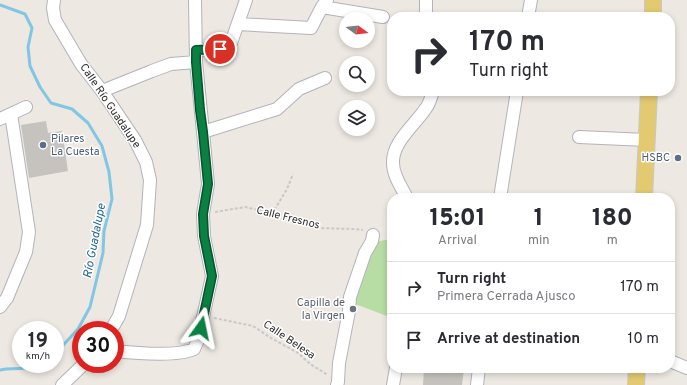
<!DOCTYPE html>
<meta charset="utf-8">
<style>
:root{--surface:#fff;--page:#f7f7f7;--text:#2b2b33;--muted:#7c7c81;--line:#e1e1e2}
body{margin:0;font-family:Overpass,sans-serif;background:var(--page);color:var(--text);height:100vh;display:flex;flex-direction:column;font-size:15px;white-space:nowrap}
*{box-sizing:border-box;margin:0}
p{font-size:13px;color:var(--muted)}
.icon{flex:none;width:22px;height:22px;fill:none;stroke:currentColor;stroke-width:2;stroke-linecap:round;stroke-linejoin:round}
.map{position:relative;flex:1;overflow:hidden}
.side{position:absolute;left:387px;top:193px;width:288px;height:180px;display:flex;flex-direction:column;background:var(--surface);border-radius:16px;box-shadow:0 2px 6px #0003}
.side>*{flex:none}
.guide{position:absolute;left:387px;top:12px;width:288px;height:84px;border-radius:16px;box-shadow:0 2px 6px #0003;background:#fff;color:var(--text);overflow:hidden}
.needle{width:26px;rotate:105deg}
.tools{position:absolute;left:339px;top:12px;display:grid;gap:8px}
.tools a{display:grid;place-items:center;width:36px;height:36px;border-radius:50%;background:var(--surface);box-shadow:0 2px 6px #0003;font-size:20px}
.speed{position:absolute;left:12px;top:321px;display:flex;gap:8px;font-size:20px;font-weight:700;text-align:center}
.speed>*{display:grid;place-content:center;width:52px;height:52px;border-radius:50%;background:var(--surface);box-shadow:0 2px 6px #0003;line-height:1}
.speed small{font-size:10px;font-weight:400}
.speed .limit{border:6px solid #d22;background:#fff;color:#111}
.pin{position:absolute;display:grid;place-items:center;width:34px;height:34px;color:#fff;margin:-17px;border:2px solid #fff;border-radius:50%;box-shadow:0 1px 4px #0007}
.me{position:absolute;width:44px;margin:-22px;rotate:12deg;stroke-linejoin:round;filter:drop-shadow(0 0 3px #0008)}
.turn{display:flex;align-items:center;gap:14px;height:84px;padding:0 16px;font-size:18px}
.turn .icon{width:52px;height:52px;stroke-width:2.5}
.turn b{display:block;font-size:28px;line-height:34px}
.eta{display:flex;justify-content:space-evenly;align-items:center;height:68px;text-align:center}
.eta b{font-size:24px;font-weight:800;line-height:28px}
ul{padding:0;list-style:none}
li{display:flex;align-items:center;gap:12px;height:52px;padding:0 16px;border-top:1px solid var(--line)}
li div{flex:1}
li b{display:block;font-size:15px}
li em{font-style:normal}
.map>svg:first-child{display:block}
.green{fill:#b7dda4}
.lines{fill:none;stroke-linecap:round;stroke-linejoin:round}
.stream{stroke:#81c7e3;stroke-width:3}
.building{fill:#c6c2bd}
.minor-casing{stroke:#b2b3bc;stroke-width:14}
.major-casing{stroke:#c8c8c8;stroke-width:18}
.path{stroke:#c8c8c8;stroke-width:2;stroke-dasharray:3 2;stroke-linecap:butt}
.minor{stroke:#fff;stroke-width:12}
.major{stroke:#e3ca71;stroke-width:16}
.route-casing{stroke:#07532c;stroke-width:10}
.route{stroke:#0b8043;stroke-width:7}
.service-dot{fill:#5c6f8a;stroke:#fff;stroke-width:1.5}
.worship-dot{fill:#6b7280;stroke:#fff;stroke-width:1.5}
.labels{text-anchor:middle;dominant-baseline:central;stroke-width:3;stroke-linejoin:round;paint-order:stroke}
.street-label{font-size:11px;fill:#2d2d2d;stroke:#fff}
.service-label{font-size:11px;fill:#4e5e75;stroke:#fff;text-anchor:start}
.worship-label{font-size:11px;fill:#5b616d;stroke:#fff;text-anchor:end}
.water-label{font-size:12px;font-style:italic;fill:#1d6892;stroke:#fff}
</style>
<div class="map">
<svg width="687" height="385" viewBox="0 0 687 385">
<rect width="100%" height="100%" fill="#ede8e2"/>
<path class="green" d="M392,239V318L350,302L373,242Z"/>
<g class="lines">
<path class="stream" d="M0,5L25,14L32,28L28,47L30,66L40,87L51,103L72,109L88,123L102,146L109,172L112,199L104,231L103,253L90,307L78,329L55,354
M0,370L6,369L32,368L42,364"/>
</g>
<path class="building" d="M46,121L48,133L62,131L68,171L29,178L21,125Z
M424,368H464L462,385H423Z"/>
<g class="lines">
<defs>
<path id="minor" d="M54,0L53,8L55,20L81,64L102,91L135,140L146,162L150,180L147,225L119,316L111,330
M322,7L383,17
M426,17V0
M528,17L531,0
M238,24L311,28L322,7L327,0
M196,50L220,49L226,47L231,43L246,0
M102,91L152,71L171,64L196,62
M0,119L26,107
M203,132L277,109L299,89L325,78
M579,137L647,140
M407,198C402,188 393,176 393,163C392,142 415,125 426,108C430,103 431,97 433,91
M500,198L517,91
M0,307L7,298L26,252L29,232L11,114
M115,351C134,353 177,357 194,349L198,340L212,276L204,236L203,214L208,184L203,132L196,62L195,0
M670,361L687,368
M62,385L84,364
M337,385L338,382L339,363L349,311L350,297L365,253L372,241L373,235
M393,385L396,368
M477,385L479,368"/>
<path id="major" d="M653,17V0
M644,198L649,91
M636,385L637,368"/>
</defs>
<use href="#minor" class="minor-casing"/>
<use href="#major" class="major-casing"/>
<path class="path" d="M215,212L245,207L283,216L315,228L355,229L363,230
M272,214L287,189L293,174
M214,318L253,326L271,338L298,353L310,364L328,375"/>
<use href="#minor" class="minor"/>
<use href="#major" class="major"/>
</g>
<g class="lines">
<defs>
<path id="route" d="M201,328L212,276L204,236L203,214L208,184L203,132L200,110L196,62V50L220,49"/>
</defs>
<use href="#route" class="route-casing"/>
<use href="#route" class="route"/>
</g>
<g class="service-dot">
<circle cx="43" cy="145" r="4"/>
<circle cx="678" cy="158" r="4"/>
</g>
<circle class="worship-dot" cx="353" cy="309" r="4"/>
<g class="labels">
<g class="street-label">
<text transform="translate(110 106) rotate(56)">Calle Río Guadalupe</text>
<text transform="translate(288 218) rotate(14)">Calle Fresnos</text>
<text transform="translate(289 340) rotate(34)">Calle Belesa</text>
</g>
<g class="service-label">
<text x="51" y="139">Pilares<tspan x="51" dy="13">La Cuesta</tspan></text>
<text x="670" y="158" text-anchor="end">HSBC</text>
</g>
<g class="worship-label">
<text x="345" y="303">Capilla de<tspan x="345" dy="13">la Virgen</tspan></text>
</g>
<g class="water-label">
<text transform="translate(95 241) rotate(-79)">Río Guadalupe</text>
</g>
</g>
</svg>
<div class="tools">
<a><svg class="needle" viewBox="-14 -14 28 28"><path d="M0-13l5 13h-10z" fill="#e53935"/><path d="M0 13l5-13h-10z" fill="#7c7c81"/></svg></a>
<a><svg class="icon" aria-label="search" viewBox="0 0 24 24"><circle cx="10" cy="10" r="6"/><path d="M15 15l6 6"/></svg></a>
<a><svg class="icon" aria-label="layers" viewBox="0 0 24 24"><path d="M12 4l9 5-9 5-9-5zM3 14l9 5 9-5"/></svg></a>
</div>
<div class="speed"><div>19<small>km/h</small></div><div class="limit">30</div></div>
<div class="pin" style="left:220px;top:49px;background:#d93025"><svg class="icon" aria-label="arrive" viewBox="0 0 24 24"><path d="M6 21V4h12l-3 4 3 4H6"/></svg></div>
<svg class="me" style="left:201px;top:328px" viewBox="-20 -20 40 40"><path d="M0-17L14 15 0 8-14 15z" fill="#0b8043" stroke="#fff" stroke-width="4"/></svg>
<div class="guide">
<div class="turn"><svg class="icon" aria-label="right" viewBox="0 0 24 24"><path d="M7 20v-9h11M14 6l5 5-5 5"/></svg><div><b>170 m</b>Turn right</div></div>
</div>
<section class="side">
<div class="eta">
<div><b>15:01</b><p>Arrival</p></div>
<div><b>1</b><p>min</p></div>
<div><b>180</b><p>m</p></div>
</div>
<ul>
<li><svg class="icon" aria-label="right" viewBox="0 0 24 24"><path d="M7 20v-9h11M14 6l5 5-5 5"/></svg><div><b>Turn right</b><p>Primera Cerrada Ajusco</p></div><em>170 m</em></li>
<li><svg class="icon" aria-label="arrive" viewBox="0 0 24 24"><path d="M6 21V4h12l-3 4 3 4H6"/></svg><div><b>Arrive at destination</b></div><em>10 m</em></li>
</ul>
</section>
</div>
